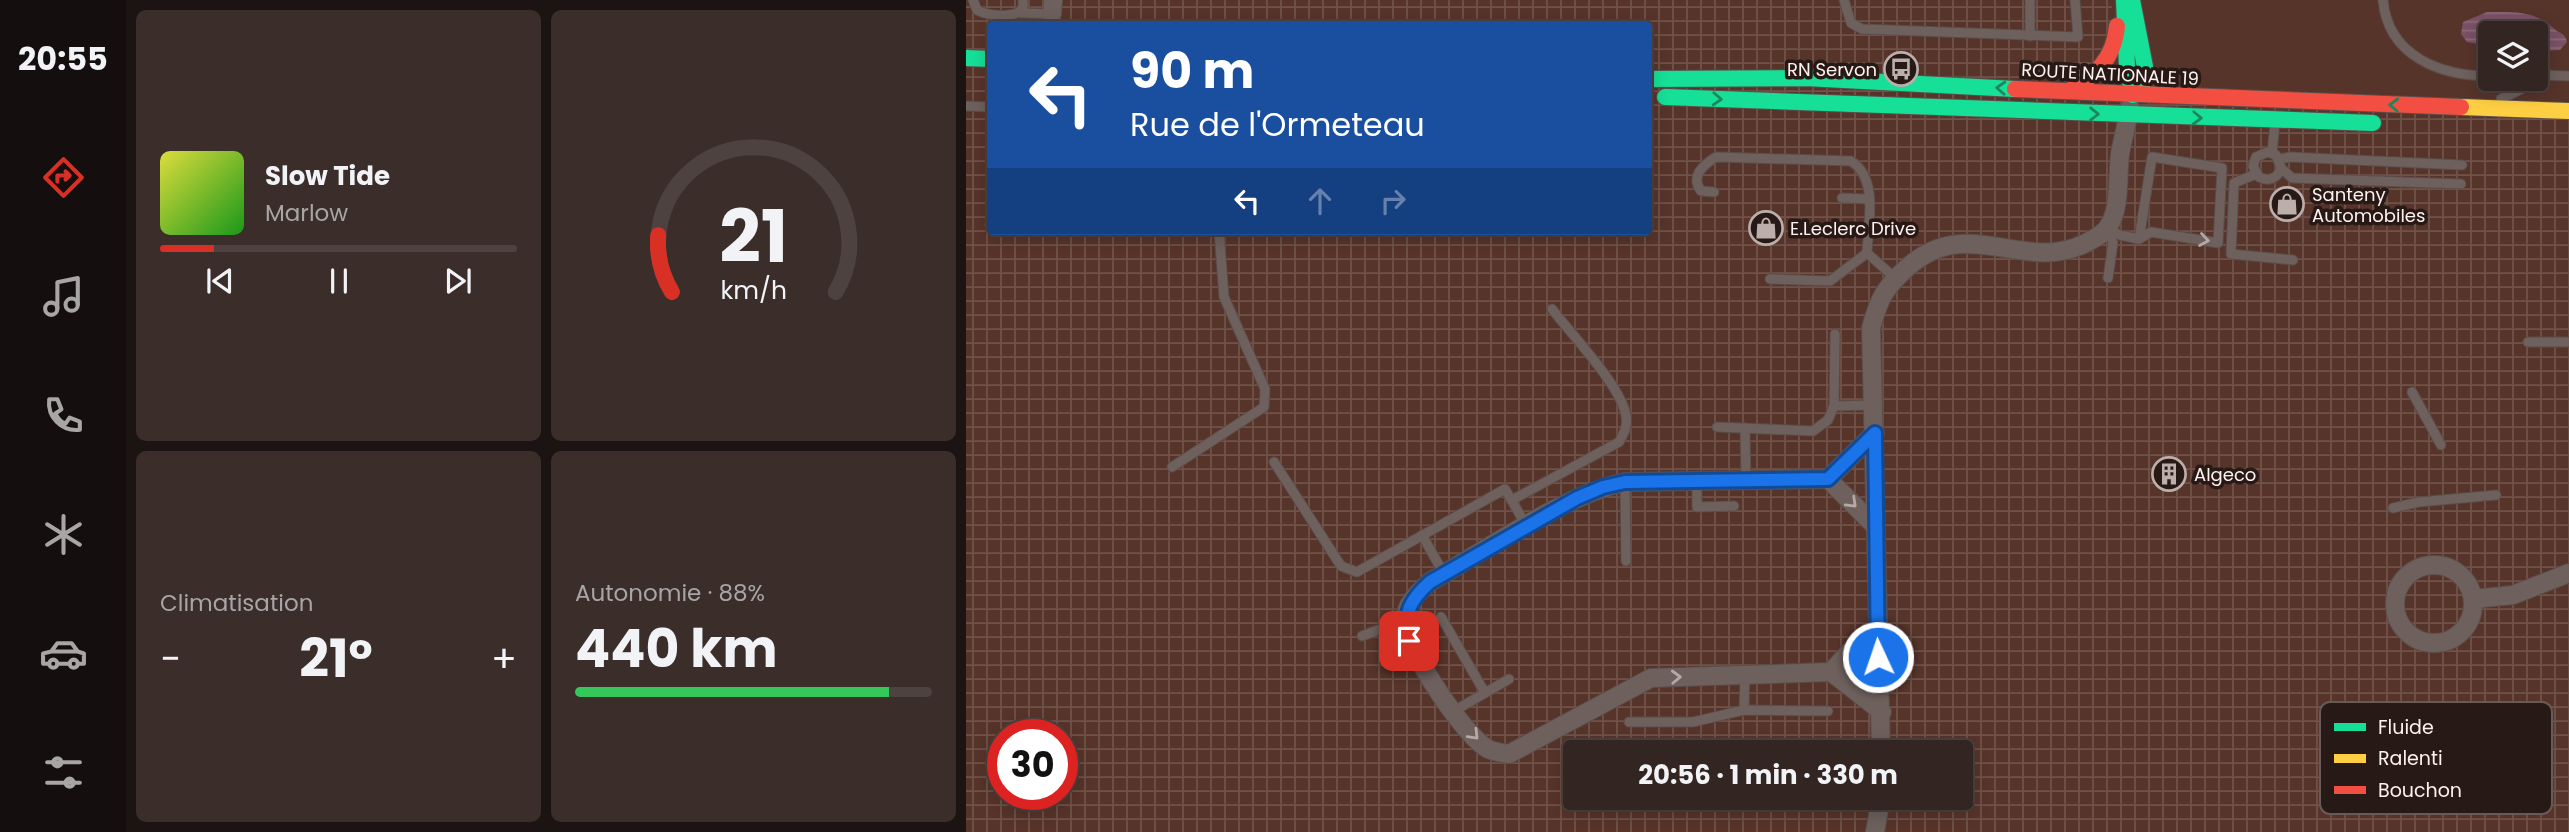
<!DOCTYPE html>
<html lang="fr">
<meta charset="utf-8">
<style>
:root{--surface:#322522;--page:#3a2d2a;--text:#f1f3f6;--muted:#a8a5a5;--line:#4d4240;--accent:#d93025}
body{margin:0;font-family:Poppins,sans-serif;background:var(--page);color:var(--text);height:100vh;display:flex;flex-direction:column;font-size:26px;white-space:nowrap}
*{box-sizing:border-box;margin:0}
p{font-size:23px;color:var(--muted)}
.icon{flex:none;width:38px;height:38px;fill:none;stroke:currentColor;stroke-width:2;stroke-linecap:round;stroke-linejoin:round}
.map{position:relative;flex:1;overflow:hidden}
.sheet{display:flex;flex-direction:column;gap:10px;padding:10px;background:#1c1413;width:840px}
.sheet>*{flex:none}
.banner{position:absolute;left:21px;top:21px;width:665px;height:214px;border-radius:7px;box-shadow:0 4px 18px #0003,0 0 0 2px var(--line);background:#1a4fa0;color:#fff;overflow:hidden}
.buttons{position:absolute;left:1512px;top:21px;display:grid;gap:14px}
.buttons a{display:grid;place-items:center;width:70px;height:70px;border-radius:7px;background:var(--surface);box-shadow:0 4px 18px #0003,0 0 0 2px var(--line);font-size:35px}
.speed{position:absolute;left:21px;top:719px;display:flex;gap:14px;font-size:35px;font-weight:700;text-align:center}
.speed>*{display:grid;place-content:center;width:91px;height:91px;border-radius:50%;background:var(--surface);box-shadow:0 4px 18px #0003,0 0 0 2px var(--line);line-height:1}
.speed .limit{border:10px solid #d22;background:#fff;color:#111}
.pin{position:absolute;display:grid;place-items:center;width:60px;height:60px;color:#fff;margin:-30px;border-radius:14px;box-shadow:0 4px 10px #0006}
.me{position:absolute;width:77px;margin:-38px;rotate:357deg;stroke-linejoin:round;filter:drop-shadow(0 0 5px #0008)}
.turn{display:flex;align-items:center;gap:24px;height:147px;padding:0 28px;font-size:32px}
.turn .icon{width:91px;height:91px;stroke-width:2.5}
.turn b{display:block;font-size:49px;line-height:60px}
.lanes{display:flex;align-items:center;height:66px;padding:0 28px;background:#0003;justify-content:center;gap:35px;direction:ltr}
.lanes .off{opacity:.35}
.big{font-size:52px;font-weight:700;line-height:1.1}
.sheet .widget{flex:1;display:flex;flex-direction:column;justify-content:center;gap:10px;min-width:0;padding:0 24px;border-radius:10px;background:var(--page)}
.sheet .dial{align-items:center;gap:0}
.dial svg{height:182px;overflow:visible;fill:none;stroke:var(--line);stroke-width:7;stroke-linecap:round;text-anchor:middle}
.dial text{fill:var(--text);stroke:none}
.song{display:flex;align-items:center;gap:21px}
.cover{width:84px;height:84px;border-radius:10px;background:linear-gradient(135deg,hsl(60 70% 55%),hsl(120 70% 35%))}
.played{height:7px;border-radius:4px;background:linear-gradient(90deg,var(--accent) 15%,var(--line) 15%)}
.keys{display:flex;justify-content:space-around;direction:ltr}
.heat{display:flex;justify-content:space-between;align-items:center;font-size:38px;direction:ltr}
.charge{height:10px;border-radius:5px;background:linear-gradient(90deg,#34c759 88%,var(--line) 0)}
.sheet .tiles{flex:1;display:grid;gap:10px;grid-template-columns:repeat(2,1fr)}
.trip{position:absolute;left:597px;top:740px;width:410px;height:70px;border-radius:7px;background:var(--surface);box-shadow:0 4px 18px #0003,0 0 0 2px var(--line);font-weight:700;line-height:70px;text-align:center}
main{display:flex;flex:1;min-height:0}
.dock{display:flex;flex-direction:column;width:126px;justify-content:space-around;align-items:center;background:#140f0e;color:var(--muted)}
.dock .icon{width:49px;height:49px}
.dock .current{color:var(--accent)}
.dock b{font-size:32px;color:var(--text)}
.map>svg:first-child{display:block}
.built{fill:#57342a;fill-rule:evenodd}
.industrial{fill:url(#industrial-grid);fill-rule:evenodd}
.water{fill:url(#water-rules)}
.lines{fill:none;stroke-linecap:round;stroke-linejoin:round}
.lane-casing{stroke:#5b4d4a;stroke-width:11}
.street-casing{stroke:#5b4d4a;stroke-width:20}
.fast-casing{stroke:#5b4d4a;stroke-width:18}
.slow-casing{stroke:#5b4d4a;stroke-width:18}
.jam-casing{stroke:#5b4d4a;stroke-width:18}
.lane{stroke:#6d605d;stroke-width:9}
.street{stroke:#6d605d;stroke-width:18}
.fast{stroke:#16e098;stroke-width:16}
.slow{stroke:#ffcf43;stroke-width:16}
.jam{stroke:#f24e42;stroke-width:16}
.oneway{stroke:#1e865d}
.oneway2{stroke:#b6a8a6}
.route-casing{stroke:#114b97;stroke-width:18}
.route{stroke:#1a73e8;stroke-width:12}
.labels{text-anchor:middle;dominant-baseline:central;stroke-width:7;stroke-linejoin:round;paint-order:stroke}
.poi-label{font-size:18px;fill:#fef1ee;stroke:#271915;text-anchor:start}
.street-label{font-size:18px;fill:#fef1ee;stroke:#271915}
.key{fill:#271915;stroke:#685a56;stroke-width:2}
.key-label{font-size:19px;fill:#fef1ee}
</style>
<main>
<nav class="dock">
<b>20:55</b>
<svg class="icon current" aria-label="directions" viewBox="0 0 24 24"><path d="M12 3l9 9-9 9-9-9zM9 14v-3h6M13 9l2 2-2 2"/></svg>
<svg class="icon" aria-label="music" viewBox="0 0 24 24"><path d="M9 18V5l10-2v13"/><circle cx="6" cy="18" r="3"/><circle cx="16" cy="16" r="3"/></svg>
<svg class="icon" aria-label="phone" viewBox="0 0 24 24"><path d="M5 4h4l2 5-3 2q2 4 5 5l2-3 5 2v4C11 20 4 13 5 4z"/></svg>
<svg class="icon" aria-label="climate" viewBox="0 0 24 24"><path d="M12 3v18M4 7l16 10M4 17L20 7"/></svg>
<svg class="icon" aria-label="car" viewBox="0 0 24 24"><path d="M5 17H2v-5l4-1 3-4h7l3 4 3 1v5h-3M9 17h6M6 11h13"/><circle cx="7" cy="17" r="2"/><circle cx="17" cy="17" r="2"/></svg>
<svg class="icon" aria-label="filters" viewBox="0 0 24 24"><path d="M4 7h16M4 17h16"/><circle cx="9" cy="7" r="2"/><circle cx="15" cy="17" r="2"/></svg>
</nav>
<section class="sheet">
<div class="tiles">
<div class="widget">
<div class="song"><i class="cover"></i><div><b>Slow Tide</b><p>Marlow</p></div></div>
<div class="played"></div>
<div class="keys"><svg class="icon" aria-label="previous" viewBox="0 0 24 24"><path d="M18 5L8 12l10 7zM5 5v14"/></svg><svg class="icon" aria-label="pause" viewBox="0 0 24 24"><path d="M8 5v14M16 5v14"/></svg><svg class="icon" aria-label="next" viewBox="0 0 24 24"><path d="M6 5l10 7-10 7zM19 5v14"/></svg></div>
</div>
<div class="widget dial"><svg viewBox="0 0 100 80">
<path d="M14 69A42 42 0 1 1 86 69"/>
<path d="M14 69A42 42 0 0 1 8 44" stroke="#d93025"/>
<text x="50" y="56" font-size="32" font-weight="700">21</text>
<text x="50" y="72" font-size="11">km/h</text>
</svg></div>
<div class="widget"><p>Climatisation</p>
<div class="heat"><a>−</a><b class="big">21°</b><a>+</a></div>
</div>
<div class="widget"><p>Autonomie · 88%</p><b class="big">440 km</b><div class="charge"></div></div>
</div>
</section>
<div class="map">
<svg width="1603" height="832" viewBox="0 0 1603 832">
<defs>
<pattern id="industrial-grid" width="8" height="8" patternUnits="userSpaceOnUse" patternTransform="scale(1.75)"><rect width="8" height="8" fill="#57342a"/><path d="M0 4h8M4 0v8" fill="none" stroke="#705249"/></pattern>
<pattern id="water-rules" width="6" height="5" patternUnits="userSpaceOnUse" patternTransform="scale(1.75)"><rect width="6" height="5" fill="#7a5165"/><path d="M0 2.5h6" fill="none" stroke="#8e6a7b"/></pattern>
</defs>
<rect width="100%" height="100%" fill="#42312d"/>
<path class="built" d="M1146 0H1603V112L1148 84ZM1524 33H1570V79H1524Z"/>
<path class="industrial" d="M0 0H1146L1148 83 1603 112V832H0ZM24 24H682V231H24ZM37 735H96V794H37ZM609 752H994V798H609Z"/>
<path class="water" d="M1521 12C1545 12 1568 10 1586 27 1593 34 1599 32 1601 42L1594 50 1570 51V33H1524V46L1501 42 1495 34 1497 22Z"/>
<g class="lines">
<g class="lane-casing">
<g id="lane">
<path d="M7 0 11 10C22 16 50 19 57 8V0"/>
<polyline points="878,0 885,23 896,29 1112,37 1109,0"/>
<polyline points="1064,0 1064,36"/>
<path d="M1417 0C1422 56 1474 76 1524 76"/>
<polyline points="54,13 86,14 80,24"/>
<polyline points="1570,75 1603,76"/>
<polyline points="1535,99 1584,75"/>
<polyline points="0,106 24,107"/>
<polyline points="1306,153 1309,123"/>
<polyline points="1313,159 1324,157 1496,165"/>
<path d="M1315 168C1312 178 1303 182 1293 177L1287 166 1290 157 1302 152 1310 155 1315 168 1326 178 1495 184"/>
<polyline points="1290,174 1268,183 1265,254 1327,260"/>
<path d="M748 192 735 191C724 176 737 165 750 157L885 161C913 179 902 223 901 253L929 278"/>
<polyline points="876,198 902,199"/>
<polyline points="24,225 24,224"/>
<polyline points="1142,229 1154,235 1173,239 1185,232 1252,243 1256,168 1186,157 1173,239"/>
<polyline points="1142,229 1147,243 1142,278"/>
<polyline points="804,279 864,281 901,253"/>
<polyline points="1562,342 1603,342"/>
<polyline points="1446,392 1475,445"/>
<polyline points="868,406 908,405"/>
<polyline points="751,427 847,431 862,420 868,406 869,334"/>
<polyline points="779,428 780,480"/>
<polyline points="308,462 375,566 391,572 539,489 561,527"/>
<polyline points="206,467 298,407 299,389 258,297 253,231"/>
<polyline points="731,481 731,507 768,506"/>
<polyline points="659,482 660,561"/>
<path d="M546 500 653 442C658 433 662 426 660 416 656 387 605 334 586 309"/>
<polyline points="1427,508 1453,502 1530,495"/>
<polyline points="456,535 478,574"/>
<polyline points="475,617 519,693"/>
<polyline points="396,636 439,620"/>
<polyline points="778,710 779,675"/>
<polyline points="488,711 543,679"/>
<polyline points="663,722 727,722 778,710 862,711"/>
</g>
</g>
<g class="street-casing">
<g id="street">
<polyline points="86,14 87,0"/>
<path d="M909 433 862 479 659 482C598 495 520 550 464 582 453 592 439 603 439 621 438 647 499 737 522 749 528 752 537 753 543 754L685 678 865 672 916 712"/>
<polyline points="862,479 910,527"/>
<circle cx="1468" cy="604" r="39"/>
<polyline points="1507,599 1547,595 1603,573"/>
<polyline points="865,672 898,636 911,630"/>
<path d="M915 752 905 328C913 298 919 287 943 266 1003 214 1058 274 1120 243 1127 239 1138 234 1142 227 1155 208 1151 177 1154 154 1157 138 1161 123 1164 107"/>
<polyline points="909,832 915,798"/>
</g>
</g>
<g class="fast-casing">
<g id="fast">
<polyline points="1158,0 1161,67 1167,95 1181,77 1166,0"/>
<polyline points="0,58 24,59"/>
<polyline points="682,79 840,78 1049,89"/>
<polyline points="699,97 1407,123"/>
</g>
</g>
<g class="slow-casing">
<polyline id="slow" points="1495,107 1603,111"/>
</g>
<g class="jam-casing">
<g id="jam">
<polyline points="1049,89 1495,107"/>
<path d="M1103 91C1130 75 1148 59 1151 26"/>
</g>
</g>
<use href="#lane" class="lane"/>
<use href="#street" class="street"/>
<use href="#fast" class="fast"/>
<use href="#slow" class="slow"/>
<use href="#jam" class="jam"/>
</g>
<defs><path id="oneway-chevron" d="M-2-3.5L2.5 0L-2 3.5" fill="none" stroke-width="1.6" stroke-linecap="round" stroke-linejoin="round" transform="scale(1.75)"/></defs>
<g class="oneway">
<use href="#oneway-chevron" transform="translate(1035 88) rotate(-177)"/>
<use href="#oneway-chevron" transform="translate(751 99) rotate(3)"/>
<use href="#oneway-chevron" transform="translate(1428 105) rotate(-178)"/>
<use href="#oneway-chevron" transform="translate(1128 114) rotate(1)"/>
<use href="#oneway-chevron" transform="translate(1231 118) rotate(2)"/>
</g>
<g class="oneway2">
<use href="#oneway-chevron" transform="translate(1238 240) rotate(9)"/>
<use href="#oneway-chevron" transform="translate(886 503) rotate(44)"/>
<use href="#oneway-chevron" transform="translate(710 677) rotate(-2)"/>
<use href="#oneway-chevron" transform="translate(508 735) rotate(46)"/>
</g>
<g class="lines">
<g class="route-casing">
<path id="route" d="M443 641C437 613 444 600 464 582L611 498 637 487 659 482 862 479 909 433 912 657"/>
</g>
<use href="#route" class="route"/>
</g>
<defs>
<g id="bus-ring" transform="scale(1.75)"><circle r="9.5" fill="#271915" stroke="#bcaeaa" stroke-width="1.5"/><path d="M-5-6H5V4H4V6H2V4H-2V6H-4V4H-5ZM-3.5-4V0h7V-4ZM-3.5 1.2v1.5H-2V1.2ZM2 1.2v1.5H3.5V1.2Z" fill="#bcaeaa"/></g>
<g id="shop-ring" transform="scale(1.75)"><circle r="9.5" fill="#271915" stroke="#bcaeaa" stroke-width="1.5"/><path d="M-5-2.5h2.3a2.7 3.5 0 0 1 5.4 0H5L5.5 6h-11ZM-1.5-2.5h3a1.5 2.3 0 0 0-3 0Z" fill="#bcaeaa"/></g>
<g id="building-ring" transform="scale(1.75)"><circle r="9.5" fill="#271915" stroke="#bcaeaa" stroke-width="1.5"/><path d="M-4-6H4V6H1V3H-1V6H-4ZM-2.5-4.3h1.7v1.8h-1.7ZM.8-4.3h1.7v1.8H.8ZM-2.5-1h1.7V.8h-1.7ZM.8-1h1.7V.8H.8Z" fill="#bcaeaa"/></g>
</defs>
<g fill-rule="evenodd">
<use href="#bus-ring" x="935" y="69"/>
<use href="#shop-ring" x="1321" y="204"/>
<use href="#shop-ring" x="800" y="228"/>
<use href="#building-ring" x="1203" y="474"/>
</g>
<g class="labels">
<g class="poi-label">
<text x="911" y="69" text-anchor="end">RN Servon</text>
<text x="1346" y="194">Santeny<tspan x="1346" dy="21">Automobiles</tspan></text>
<text x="824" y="228">E.Leclerc Drive</text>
<text x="1228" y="474">Algeco</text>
</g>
<g class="street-label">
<text transform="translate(1144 74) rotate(3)">ROUTE NATIONALE 19</text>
</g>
</g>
<rect x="1354" y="702" width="232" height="112" rx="10" class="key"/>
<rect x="1368" y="723" width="32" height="8" fill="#16e098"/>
<rect x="1368" y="754" width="32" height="9" fill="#ffcf43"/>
<rect x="1368" y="786" width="32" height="8" fill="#f24e42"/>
<g class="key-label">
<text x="1412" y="734">Fluide</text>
<text x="1412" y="765">Ralenti</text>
<text x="1412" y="797">Bouchon</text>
</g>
</svg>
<div class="buttons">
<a><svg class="icon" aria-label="layers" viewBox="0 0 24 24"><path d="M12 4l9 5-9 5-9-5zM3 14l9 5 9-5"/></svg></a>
</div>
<div class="speed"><div class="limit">30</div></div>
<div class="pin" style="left:443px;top:641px;background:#d93025"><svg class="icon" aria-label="arrive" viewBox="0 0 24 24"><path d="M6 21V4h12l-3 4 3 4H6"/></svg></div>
<svg class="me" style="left:912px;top:657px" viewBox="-20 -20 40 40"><circle r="17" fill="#1a73e8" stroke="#fff" stroke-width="3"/><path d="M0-11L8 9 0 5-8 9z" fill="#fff"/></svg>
<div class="trip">20:56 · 1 min · 330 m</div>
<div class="banner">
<div class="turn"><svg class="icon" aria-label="left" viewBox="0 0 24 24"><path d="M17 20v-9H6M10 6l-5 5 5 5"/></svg><div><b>90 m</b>Rue de l'Ormeteau</div></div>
<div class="lanes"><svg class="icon" aria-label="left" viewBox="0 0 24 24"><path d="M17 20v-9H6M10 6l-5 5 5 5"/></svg><svg class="icon off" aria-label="ahead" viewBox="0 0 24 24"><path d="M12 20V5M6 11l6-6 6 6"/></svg><svg class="icon off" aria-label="right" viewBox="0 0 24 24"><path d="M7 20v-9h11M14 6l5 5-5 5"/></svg></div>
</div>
</div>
</main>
